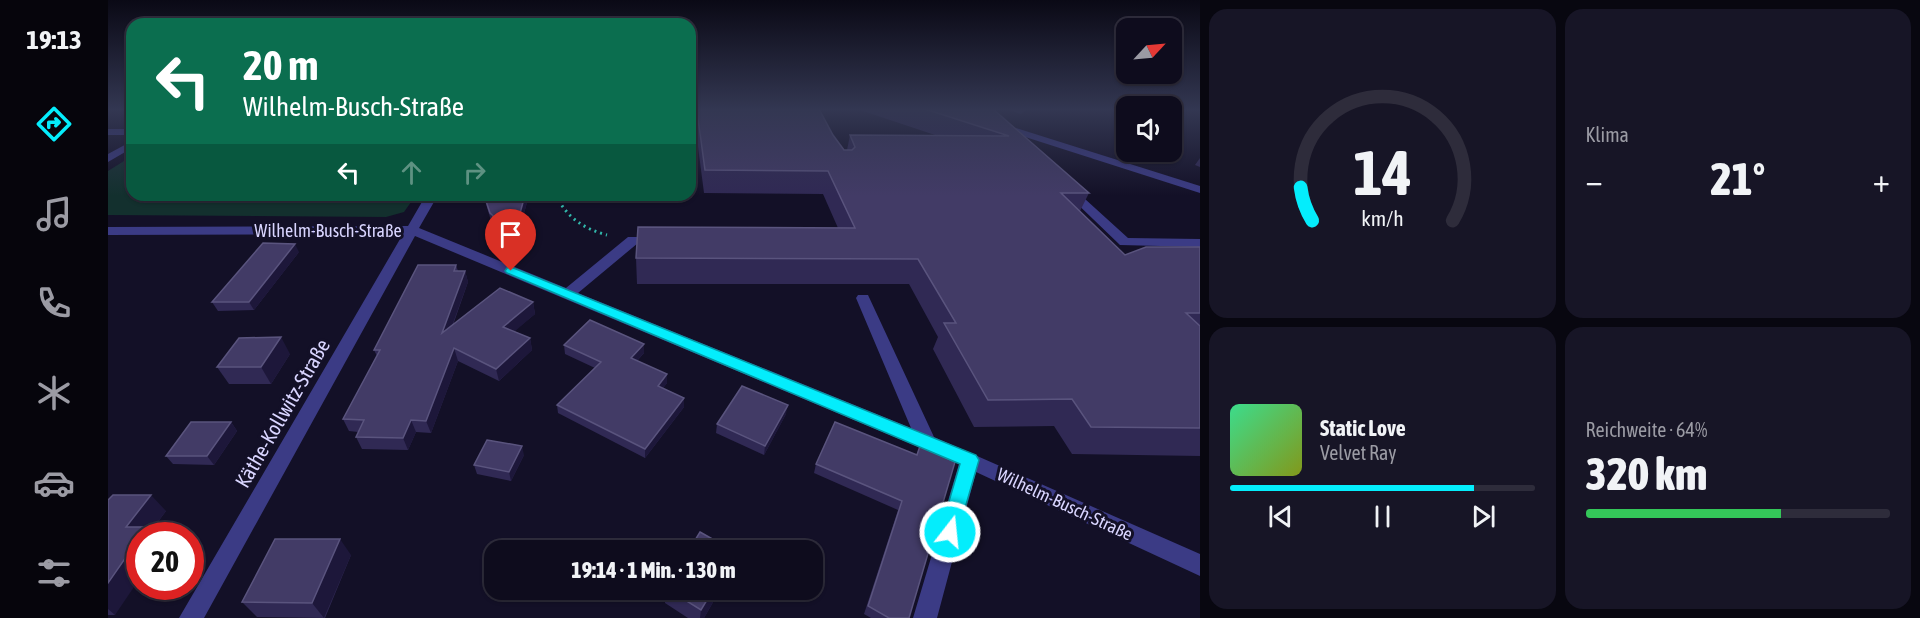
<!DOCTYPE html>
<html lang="de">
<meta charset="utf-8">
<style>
:root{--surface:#0e0c1d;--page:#171526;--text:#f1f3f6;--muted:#9b9ba4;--line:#2e2c3b;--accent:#04edfc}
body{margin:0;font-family:"Asap Condensed",sans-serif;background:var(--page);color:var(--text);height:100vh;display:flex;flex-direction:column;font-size:22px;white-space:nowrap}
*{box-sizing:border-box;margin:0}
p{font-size:20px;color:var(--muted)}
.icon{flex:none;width:33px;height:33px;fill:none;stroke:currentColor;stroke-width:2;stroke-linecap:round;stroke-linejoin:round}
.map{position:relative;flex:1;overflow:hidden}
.sheet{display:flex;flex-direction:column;gap:9px;padding:9px;background:#080710;width:720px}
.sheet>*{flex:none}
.guide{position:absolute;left:18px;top:18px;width:570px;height:183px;border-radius:18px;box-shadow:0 2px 4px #0004,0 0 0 2px var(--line);background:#0b6e4f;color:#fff;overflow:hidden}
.needle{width:39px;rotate:64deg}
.fabs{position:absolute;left:1008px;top:18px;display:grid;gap:12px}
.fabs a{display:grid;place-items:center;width:66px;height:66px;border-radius:12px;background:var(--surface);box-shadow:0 2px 4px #0004,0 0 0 2px var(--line);font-size:30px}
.speed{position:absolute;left:18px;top:522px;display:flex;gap:12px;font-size:30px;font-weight:700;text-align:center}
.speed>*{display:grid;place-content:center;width:78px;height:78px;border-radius:50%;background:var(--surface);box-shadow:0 2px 4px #0004,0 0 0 2px var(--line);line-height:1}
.speed .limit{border:9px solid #d22;background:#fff;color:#111}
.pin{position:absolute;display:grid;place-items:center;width:51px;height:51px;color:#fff;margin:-62px -26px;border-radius:50% 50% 50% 0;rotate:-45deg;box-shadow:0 0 6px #0007}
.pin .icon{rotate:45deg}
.me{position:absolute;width:66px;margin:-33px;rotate:16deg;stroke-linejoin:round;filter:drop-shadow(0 0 4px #0008)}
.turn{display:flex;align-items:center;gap:21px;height:126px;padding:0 18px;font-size:27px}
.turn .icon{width:78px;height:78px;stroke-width:2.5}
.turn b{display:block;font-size:42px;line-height:51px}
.lanes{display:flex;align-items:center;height:57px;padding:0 18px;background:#0003;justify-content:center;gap:30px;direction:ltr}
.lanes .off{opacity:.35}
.big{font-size:45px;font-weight:800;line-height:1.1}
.sheet .card{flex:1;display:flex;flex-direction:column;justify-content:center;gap:9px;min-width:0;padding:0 21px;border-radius:18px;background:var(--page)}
.sheet .dial{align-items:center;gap:0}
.dial svg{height:156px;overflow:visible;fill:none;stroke:var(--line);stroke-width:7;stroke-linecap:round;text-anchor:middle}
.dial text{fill:var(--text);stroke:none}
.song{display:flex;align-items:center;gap:18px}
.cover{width:72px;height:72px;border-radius:9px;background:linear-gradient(135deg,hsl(150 70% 55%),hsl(70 70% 35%))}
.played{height:6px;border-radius:3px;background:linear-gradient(90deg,var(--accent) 80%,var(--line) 80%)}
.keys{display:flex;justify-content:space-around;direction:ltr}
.heat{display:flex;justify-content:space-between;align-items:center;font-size:33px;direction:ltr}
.charge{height:9px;border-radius:4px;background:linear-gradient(90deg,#34c759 64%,var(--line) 0)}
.sheet .tiles{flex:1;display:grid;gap:9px;grid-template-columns:repeat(2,1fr)}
.trip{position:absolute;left:376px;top:540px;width:339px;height:60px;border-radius:18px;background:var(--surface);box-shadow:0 2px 4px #0004,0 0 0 2px var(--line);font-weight:800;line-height:60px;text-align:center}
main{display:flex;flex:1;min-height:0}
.dock{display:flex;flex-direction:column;width:108px;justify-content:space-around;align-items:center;background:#06050c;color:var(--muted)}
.dock .icon{width:42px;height:42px}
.dock .on{color:var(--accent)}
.dock b{font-size:27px;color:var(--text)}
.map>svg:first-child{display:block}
.green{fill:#13302e}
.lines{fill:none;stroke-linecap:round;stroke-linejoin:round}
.path{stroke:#31b7aa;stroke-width:3;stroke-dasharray:2 4;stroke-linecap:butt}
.minor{fill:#3b3b85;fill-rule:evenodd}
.wall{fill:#302954}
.shaded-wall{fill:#1d173a}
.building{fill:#423b66;stroke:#5a547e;stroke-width:1.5}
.route{fill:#04edfc;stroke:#039aa4;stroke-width:1.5}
.labels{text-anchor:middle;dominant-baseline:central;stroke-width:6;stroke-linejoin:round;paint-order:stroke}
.street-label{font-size:18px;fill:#d9d5ff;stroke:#131027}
.near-street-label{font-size:21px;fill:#d9d5ff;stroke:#131027}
</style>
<main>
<nav class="dock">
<b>19:13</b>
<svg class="icon on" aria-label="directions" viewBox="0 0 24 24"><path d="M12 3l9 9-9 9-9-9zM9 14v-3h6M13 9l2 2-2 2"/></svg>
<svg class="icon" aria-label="music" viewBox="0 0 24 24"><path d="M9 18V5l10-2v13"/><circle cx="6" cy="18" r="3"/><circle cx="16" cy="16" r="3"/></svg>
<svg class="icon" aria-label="phone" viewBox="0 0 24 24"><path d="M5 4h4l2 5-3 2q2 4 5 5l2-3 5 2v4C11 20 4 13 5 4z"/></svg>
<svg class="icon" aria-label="climate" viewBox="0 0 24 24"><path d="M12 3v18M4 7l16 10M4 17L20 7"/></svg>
<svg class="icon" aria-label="car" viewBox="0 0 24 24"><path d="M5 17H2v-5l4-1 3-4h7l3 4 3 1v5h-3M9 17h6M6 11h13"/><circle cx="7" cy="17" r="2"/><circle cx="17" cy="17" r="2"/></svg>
<svg class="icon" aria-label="filters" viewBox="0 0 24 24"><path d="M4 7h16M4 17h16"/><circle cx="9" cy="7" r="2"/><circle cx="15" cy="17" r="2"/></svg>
</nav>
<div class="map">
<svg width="1092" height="618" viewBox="0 0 1092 618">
<rect width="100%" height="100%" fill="#131027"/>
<polygon class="green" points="24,156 24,195 308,195 296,212 278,217 0,215 0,171"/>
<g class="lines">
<path class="path" d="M448 195C458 217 476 229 499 235"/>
<g class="minor">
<polygon points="889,124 895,124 1092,186 1092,193 889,128"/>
<rect x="0" y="129" width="24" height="6"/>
<polygon points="24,141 24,148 0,162 0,154"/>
<polygon points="962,188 966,189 1020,238 1092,239 1092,247 1012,245 958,193 958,189"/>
<polygon points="318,195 330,195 311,228 458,288 520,237 530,237 531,240 530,243 470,293 803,428 748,298 750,295 760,295 826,437 1092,554 1092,576 868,472 829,618 805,618 851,464 307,236 96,618 71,618 295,234 0,235 0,227 300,226"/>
</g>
</g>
<g class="wall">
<polygon points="582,109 725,135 736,150 739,150 742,135 827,135 749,109 885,109 981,193 972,211 1017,255 1092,247 1092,456 964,454 946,426 866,427 825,349 830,337 801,284 529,284 528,258 730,228 715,194 596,193 588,131 582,131"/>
<polygon points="898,109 919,109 913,114"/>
<polygon points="1092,158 1092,167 1087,165"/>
<polygon points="376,195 421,195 409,239 394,233 384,224 378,204"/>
<polygon points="191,252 146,310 110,311 104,302"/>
<polygon points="348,265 350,271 357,271 360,282 345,325 425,302 427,314 406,331 422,338 424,350 391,381 350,361 323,433 308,432 300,450 254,449 248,437 250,432 241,431 235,419 269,356 266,350"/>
<polygon points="536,344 536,353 529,361 559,383 555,388 576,398 576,407 537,458 450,413 449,405 487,368 457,354 456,345"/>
<polygon points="182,354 163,384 121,384 109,367"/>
<polygon points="678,414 656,455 608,433 609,424"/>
<polygon points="123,422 129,431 106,465 65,464 58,456"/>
<polygon points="812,446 801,618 763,618 756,614 790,510 706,473 708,464 808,455"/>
<polygon points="416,455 403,481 369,474 366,465"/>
<polygon points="0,500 58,511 43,531 48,536 32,536 7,615 0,615"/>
<polygon points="243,555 217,618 149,617 134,602"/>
<polygon points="557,590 612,590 596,618 580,618 557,603"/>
</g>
<g class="shaded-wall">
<polygon points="417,195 421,195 409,239 408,228"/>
<polygon points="187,244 191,252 146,310 141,302"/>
<polygon points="357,271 360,282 337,345 334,333"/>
<polygon points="425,302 427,314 398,339 395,327"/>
<polygon points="173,337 182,354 163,384 153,367"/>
<polygon points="422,338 424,350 391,381 388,369"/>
<polygon points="536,344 536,353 523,367 523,358"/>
<polygon points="346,348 350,361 323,433 318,421"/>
<polygon points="559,374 559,383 550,395 550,386"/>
<polygon points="576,398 576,407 537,458 537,449"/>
<polygon points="680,405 678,414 656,455 657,446"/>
<polygon points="303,420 308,432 300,450 295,438"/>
<polygon points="123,422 129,431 106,465 99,456"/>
<polygon points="414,446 416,455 403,481 401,472"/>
<polygon points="43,495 58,511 43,531 48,536 32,536 32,578 7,615 0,609 0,583 18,527"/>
<polygon points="232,539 243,555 216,618 204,603"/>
<polygon points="605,590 612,590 596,618 592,618 593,610"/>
</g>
<g class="building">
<polygon points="582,109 711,109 725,135 736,150 744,150 747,147 742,135 901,136 817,109 885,109 981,193 953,193 1017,255 1038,247 1092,247 1092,313 1078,313 1092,326 1092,428 983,427 964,399 880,400 836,323 848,323 810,259 528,258 530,227 747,228 720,171 597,170 589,111 582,111"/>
<polygon points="376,195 417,195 408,228 392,222 382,213"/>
<polygon points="155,243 187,244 141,302 104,302"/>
<polygon points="310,265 348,265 346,271 357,271 334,333 392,288 425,302 395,327 422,338 388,369 346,348 318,421 303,420 295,438 248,437 256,420 235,419 272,350 266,350"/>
<polygon points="482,320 536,344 523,358 559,374 550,386 576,398 537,449 449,405 493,362 456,345"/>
<polygon points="173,337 153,367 109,367 131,338"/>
<polygon points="634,386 680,405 657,446 609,424"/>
<polygon points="83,422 123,422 99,456 58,456"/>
<polygon points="727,422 809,455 812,446 847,462 801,618 781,618 760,606 794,501 708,464"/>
<polygon points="379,440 414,446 401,472 366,465"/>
<polygon points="5,495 43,495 18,527 39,527 33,536 32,536 32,537 0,583 0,500"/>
<polygon points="592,532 624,550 581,550"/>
<polygon points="167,539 232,539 204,603 134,602"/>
<polygon points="561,590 605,590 593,610"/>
</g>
<linearGradient id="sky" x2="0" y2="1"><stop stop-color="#0a0915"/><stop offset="0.56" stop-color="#333752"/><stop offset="1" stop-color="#333752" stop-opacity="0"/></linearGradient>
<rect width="1092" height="196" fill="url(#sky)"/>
<polygon class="route" points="403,267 868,455 871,460 848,539 842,541 835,539 832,532 852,464 399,273 397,271 399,268"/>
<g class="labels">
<g class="street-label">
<text x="220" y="230">Wilhelm-Busch-Straße</text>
<text transform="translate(957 504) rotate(25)">Wilhelm-Busch-Straße</text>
</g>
<g class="near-street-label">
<text transform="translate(174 413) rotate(-60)">Käthe-Kollwitz-Straße</text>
</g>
</g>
</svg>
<div class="fabs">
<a><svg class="needle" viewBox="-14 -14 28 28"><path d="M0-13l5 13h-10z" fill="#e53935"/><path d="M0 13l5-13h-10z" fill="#9b9ba4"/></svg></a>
<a><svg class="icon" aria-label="sound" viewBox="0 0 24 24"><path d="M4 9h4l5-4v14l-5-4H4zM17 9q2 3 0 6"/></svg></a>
</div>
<div class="speed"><div class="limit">20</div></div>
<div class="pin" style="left:403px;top:271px;background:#d93025"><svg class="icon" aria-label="arrive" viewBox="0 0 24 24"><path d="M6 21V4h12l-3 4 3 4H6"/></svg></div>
<svg class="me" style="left:842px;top:532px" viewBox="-20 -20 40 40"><circle r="17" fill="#04edfc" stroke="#fff" stroke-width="3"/><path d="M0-11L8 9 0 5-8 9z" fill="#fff"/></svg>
<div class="trip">19:14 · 1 Min. · 130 m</div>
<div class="guide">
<div class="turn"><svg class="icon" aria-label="left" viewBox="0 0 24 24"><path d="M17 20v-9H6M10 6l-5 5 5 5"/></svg><div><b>20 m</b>Wilhelm-Busch-Straße</div></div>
<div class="lanes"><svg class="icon" aria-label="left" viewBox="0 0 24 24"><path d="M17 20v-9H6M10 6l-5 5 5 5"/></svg><svg class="icon off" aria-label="ahead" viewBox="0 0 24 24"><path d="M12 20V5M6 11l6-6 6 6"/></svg><svg class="icon off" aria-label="right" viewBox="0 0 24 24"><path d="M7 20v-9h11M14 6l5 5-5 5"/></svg></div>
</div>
</div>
<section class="sheet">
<div class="tiles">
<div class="card dial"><svg viewBox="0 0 100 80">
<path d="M14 69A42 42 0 1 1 86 69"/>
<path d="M14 69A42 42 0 0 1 8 52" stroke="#04edfc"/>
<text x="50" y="56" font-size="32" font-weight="700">14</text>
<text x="50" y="72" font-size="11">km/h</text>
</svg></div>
<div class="card"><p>Klima</p>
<div class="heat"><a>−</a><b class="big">21°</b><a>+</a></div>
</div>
<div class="card">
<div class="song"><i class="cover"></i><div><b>Static Love</b><p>Velvet Ray</p></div></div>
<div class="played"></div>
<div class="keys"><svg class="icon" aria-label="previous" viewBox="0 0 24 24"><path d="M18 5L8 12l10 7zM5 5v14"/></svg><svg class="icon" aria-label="pause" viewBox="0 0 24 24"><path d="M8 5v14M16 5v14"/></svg><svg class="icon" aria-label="next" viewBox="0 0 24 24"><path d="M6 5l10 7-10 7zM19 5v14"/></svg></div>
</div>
<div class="card"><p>Reichweite · 64%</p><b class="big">320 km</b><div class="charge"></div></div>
</div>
</section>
</main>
